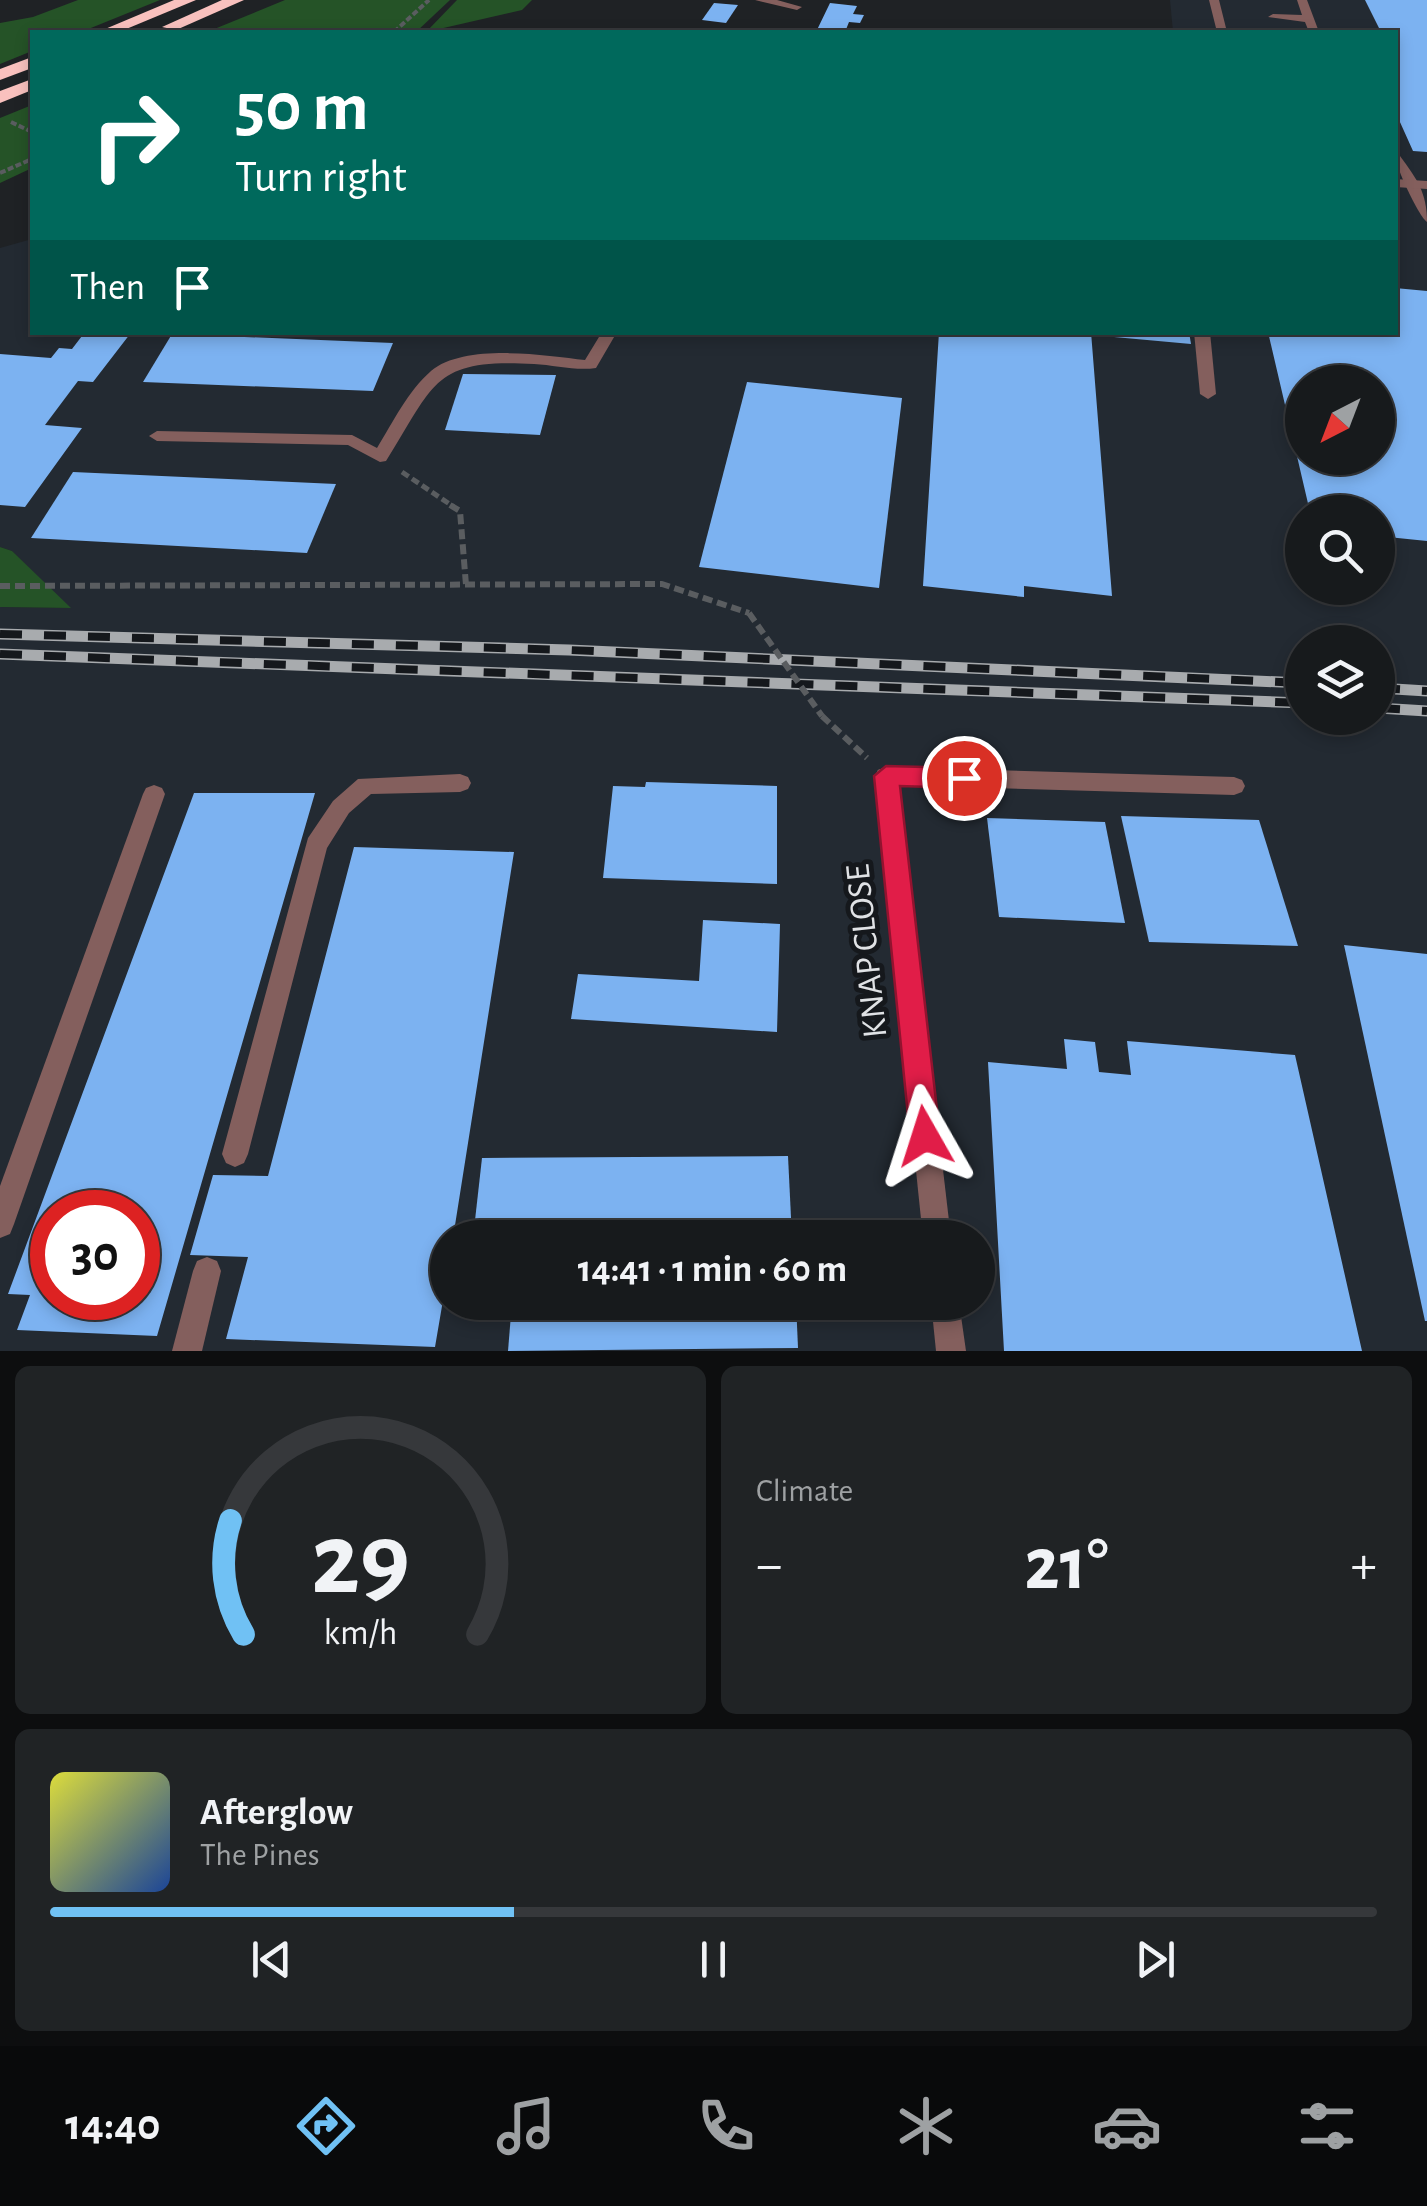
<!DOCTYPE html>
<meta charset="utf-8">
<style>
:root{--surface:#171a1c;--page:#202325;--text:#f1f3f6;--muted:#9ea1a3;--line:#36383b;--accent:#70c1f4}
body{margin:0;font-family:"Alegreya Sans",sans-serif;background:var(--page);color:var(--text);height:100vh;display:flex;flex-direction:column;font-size:38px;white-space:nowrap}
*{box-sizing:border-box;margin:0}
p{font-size:32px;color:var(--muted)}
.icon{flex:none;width:55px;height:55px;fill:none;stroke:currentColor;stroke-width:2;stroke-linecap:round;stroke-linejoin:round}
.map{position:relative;height:1351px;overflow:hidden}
.details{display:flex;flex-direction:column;gap:15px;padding:15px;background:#0d0e0f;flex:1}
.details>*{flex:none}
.guide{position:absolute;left:30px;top:30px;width:1368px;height:305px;border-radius:0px;box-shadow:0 5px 15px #0003,0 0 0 2px var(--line);background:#00695c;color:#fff;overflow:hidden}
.needle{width:65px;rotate:222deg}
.tools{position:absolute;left:1285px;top:365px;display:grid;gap:20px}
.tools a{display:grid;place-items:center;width:110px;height:110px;border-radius:50%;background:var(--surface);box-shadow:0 5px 15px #0003,0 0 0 2px var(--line);font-size:50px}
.speed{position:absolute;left:30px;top:1190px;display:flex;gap:20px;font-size:50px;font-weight:700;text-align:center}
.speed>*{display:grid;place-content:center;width:130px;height:130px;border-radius:50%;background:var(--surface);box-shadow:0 5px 15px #0003,0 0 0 2px var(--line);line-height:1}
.speed .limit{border:15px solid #d22;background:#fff;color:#111}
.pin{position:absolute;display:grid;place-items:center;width:85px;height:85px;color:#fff;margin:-42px;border:5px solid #fff;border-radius:50%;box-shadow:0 2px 10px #0007}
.me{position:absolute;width:110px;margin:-55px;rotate:354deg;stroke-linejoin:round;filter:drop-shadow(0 0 8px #0008)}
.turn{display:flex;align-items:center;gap:35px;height:210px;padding:0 40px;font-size:45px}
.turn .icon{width:130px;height:130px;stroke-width:2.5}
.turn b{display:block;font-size:70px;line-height:85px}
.then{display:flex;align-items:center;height:95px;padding:0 40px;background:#0003;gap:20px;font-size:38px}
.big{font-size:75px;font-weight:700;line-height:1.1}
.details .card{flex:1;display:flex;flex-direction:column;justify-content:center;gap:15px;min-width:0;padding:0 35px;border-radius:15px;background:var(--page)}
.details .dial{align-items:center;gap:0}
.dial svg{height:260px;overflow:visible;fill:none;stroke:var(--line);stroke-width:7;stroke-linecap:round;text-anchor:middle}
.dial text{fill:var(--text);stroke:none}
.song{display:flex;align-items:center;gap:30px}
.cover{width:120px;height:120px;border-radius:15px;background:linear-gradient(135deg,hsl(60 70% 55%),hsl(220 70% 35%))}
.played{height:10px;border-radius:5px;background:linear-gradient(90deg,var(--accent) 35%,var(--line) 35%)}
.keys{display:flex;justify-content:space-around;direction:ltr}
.heat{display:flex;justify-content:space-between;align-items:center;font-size:55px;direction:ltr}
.details .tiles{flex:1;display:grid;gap:15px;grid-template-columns:1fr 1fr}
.card:last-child{grid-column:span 2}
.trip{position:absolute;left:430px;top:1220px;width:565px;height:100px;border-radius:50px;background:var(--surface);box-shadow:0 5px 15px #0003,0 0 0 2px var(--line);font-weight:700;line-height:100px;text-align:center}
.dock{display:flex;height:160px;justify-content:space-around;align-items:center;background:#090a0b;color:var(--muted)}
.dock .icon{width:70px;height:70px}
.dock .active{color:var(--accent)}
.dock b{font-size:45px;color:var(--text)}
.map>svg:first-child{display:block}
.built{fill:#232a32;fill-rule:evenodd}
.green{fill:#255327}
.building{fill:#7cb2f1;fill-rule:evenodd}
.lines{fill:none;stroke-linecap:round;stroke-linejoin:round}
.path-far2{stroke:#5a5d60;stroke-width:4;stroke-dasharray:6 2.5;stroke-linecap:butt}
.path-far1{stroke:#5a5d60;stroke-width:5;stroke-dasharray:8 4;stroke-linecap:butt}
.path{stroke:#5a5d60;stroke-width:6;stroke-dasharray:10 5;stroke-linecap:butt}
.service{fill:#845f5d;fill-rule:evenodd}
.minor{fill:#845f5d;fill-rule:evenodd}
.motorway{fill:#f9c1be;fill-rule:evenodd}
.rail-casing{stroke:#a8abae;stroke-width:11}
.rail{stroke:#15181c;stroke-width:8;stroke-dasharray:22;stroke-linecap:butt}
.path-bridge{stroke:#5a5d60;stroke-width:6;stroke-dasharray:10 5;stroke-linecap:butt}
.route{fill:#e11d48;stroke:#92132f;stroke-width:2.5}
.labels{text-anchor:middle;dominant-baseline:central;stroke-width:10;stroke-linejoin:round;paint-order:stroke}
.near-street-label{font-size:35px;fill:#e0e2e5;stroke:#15181c}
</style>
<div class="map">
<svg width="1427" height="1351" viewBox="0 0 1427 1351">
<rect width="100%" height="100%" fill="#1f2225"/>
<path class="built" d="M1170 0H1427V1351H0V607L69 608 12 551 0 547V248L32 239V332H1395V32H1173ZM1302 382H1378V458H1302ZM1302 512H1378V588H1302ZM1302 642H1378V718H1302ZM52 1212H138V1298H52ZM448 1238H978V1302H448Z"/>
<g class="green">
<polygon points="78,0 160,0 81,32 32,32 32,51 0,64 0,23 33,17"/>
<polygon points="285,0 450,0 416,32 207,32"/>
<polygon points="457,0 532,0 522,10 426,32"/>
<polygon points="32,105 32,168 0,183 0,118"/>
<polygon points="0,547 12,551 71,608 0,607"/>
</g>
<g class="building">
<polygon points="1365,0 1427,0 1427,152 1413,151 1395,111 1395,32 1381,32"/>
<polygon points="714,3 738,5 726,23 702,20"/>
<polygon points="830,3 857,6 853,14 864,15 860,23 849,22 845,32 816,32"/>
<path d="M1395 288 1427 291V541L1378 536V512H1310L1268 332H1395ZM1302 382H1378V458H1302Z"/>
<polygon points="85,332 130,334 93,382 78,381 45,425 82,428 25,507 0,505 0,354 51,358 59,348 72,349"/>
<polygon points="939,332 1091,332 1112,596 1024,586 1024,597 923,586"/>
<polygon points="1092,332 1189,332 1191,344 1092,335"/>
<polygon points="172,334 393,343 373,391 143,382"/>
<polygon points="463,374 556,375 540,435 445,430"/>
<polygon points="747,382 902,398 879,588 699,567"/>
<polygon points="73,472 336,484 307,553 31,538"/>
<polygon points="646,782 777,786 777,884 603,878 613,786 645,787"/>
<path d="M194 793H315L157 1336 17 1330 30 1295 8 1294ZM52 1212H138V1298H52Z"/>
<polygon points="1121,816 1259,820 1298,946 1149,942"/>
<polygon points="987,818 1105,822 1125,923 999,917"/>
<polygon points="354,847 514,852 453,1238 448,1238 448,1271 435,1347 226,1339 248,1257 190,1255 213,1175 268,1176"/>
<polygon points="703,920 780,924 777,1032 571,1019 578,974 699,981"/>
<polygon points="1344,945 1427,954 1427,1321 1425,1321"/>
<polygon points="1064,1039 1095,1042 1099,1072 1131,1075 1127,1041 1295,1055 1362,1351 1004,1351 988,1062 1067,1069"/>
<polygon points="788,1156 792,1238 473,1238 482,1158"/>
<polygon points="512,1302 796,1302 798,1348 508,1351"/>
</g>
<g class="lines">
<g class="path-far2">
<polyline points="394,32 429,0"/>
<polyline points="11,122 32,132"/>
<polyline points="0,173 32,159"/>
</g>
<polyline class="path-far1" points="402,472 454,507"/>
<g class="path">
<polyline points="450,505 460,511 466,585"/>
<polyline points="0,586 662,584 749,613"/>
<polyline points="822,716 867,758"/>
</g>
<g class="service">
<polygon points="755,0 777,0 802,7 797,10"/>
<polygon points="1209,0 1219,0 1227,32 1217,32"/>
<polygon points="1297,0 1307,0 1319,32 1309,32 1305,22 1268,17 1273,14 1302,15"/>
<path d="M1395 155 1400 156C1417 179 1427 193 1427 222 1419 217 1395 166 1395 155Z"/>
<polygon points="1194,332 1210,332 1216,394 1208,399 1200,394"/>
<polygon points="886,767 1234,777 1242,780 1245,786 1242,792 1234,795 886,785 878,782 875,776 878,770"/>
<polygon points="460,774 468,777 471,783 468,789 460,792 371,794 349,813 327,848 248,1154 244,1163 235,1167 226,1163 222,1154 308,838 333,801 358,779"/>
<polygon points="154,785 162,788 165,794 14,1224 10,1234 0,1238 0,1186 143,794 146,788"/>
<polygon points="207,1257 217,1261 221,1271 202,1351 172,1351 193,1271 197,1261"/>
</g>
<g class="minor">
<polygon points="1395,179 1427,181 1427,189 1395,187"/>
<path d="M602 332H617L596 368C576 371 554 365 534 364 432 358 435 384 386 461L380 462 348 445 157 441 149 436 157 431 352 435 377 448C393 422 408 391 431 371 465 343 545 355 585 360Z"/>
<polygon points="886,767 894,770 897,776 951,1238 923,1238 875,776 878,770"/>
<polygon points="931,1302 959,1302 966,1351 936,1351"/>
</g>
<g class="motorway">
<polygon points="174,0 196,0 119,32 98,32"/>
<polygon points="222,0 244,0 176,30 162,27"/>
<polygon points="32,57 32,68 0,80 0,69"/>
<polygon points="32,79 32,90 0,103 0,91"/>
</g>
<g class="rail-casing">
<g id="rail">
<polyline points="0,634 569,650 1302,683"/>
<polyline points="0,654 1302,703"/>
<polyline points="1378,688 1427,691"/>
<polyline points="1378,708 1427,711"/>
</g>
</g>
<use href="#rail" class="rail"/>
<polyline class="path-bridge" points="749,613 822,716"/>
</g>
<polygon class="route" points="886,766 964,768 976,778 964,788 900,786 940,1136 935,1147 925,1151 914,1147 910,1136 874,776"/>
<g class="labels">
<g class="near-street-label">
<text transform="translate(867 951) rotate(-96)">KNAP CLOSE</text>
</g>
</g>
</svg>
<div class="tools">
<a><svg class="needle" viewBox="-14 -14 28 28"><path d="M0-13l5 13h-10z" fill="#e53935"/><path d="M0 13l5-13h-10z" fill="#9ea1a3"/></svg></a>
<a><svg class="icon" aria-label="search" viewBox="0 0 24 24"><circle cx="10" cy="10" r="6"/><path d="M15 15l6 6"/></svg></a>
<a><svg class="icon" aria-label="layers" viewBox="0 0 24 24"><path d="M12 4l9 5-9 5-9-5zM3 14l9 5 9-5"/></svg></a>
</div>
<div class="speed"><div class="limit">30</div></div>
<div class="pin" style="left:964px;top:778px;background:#d93025"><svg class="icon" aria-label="arrive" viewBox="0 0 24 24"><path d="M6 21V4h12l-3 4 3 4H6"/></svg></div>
<svg class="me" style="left:925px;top:1136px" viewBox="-20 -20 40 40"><path d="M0-17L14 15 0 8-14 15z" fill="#e11d48" stroke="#fff" stroke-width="4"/></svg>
<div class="trip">14:41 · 1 min · 60 m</div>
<div class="guide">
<div class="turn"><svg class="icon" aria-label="right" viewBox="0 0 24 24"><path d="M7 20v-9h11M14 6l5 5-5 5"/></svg><div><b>50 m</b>Turn right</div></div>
<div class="then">Then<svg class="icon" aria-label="arrive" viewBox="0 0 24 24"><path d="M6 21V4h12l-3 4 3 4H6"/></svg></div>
</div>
</div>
<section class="details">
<div class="tiles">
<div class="card dial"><svg viewBox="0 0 100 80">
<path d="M14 69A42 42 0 1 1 86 69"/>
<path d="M14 69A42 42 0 0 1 10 34" stroke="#70c1f4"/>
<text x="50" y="56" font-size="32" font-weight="700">29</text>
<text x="50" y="72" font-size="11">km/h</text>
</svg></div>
<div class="card"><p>Climate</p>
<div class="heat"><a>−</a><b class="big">21°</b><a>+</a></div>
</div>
<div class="card">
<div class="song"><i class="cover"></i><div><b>Afterglow</b><p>The Pines</p></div></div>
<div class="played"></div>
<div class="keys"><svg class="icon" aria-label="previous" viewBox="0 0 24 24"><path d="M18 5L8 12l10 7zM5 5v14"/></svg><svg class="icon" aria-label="pause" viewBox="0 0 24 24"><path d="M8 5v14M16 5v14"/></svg><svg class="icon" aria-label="next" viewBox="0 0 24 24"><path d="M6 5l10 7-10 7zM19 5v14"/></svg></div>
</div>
</div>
</section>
<nav class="dock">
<b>14:40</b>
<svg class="icon active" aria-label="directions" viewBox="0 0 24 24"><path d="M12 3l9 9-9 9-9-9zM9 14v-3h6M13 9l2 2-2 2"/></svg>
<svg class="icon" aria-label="music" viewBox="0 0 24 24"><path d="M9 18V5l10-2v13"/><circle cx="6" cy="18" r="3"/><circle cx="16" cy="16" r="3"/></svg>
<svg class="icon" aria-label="phone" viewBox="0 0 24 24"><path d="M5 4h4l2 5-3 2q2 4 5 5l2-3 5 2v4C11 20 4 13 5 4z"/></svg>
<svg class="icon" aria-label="climate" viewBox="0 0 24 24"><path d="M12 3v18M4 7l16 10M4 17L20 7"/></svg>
<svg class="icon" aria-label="car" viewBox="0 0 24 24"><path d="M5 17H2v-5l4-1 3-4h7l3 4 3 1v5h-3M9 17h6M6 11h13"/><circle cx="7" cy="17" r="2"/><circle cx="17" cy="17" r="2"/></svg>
<svg class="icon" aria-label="filters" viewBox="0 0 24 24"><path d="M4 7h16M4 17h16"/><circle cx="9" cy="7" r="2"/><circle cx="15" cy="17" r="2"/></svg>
</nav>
